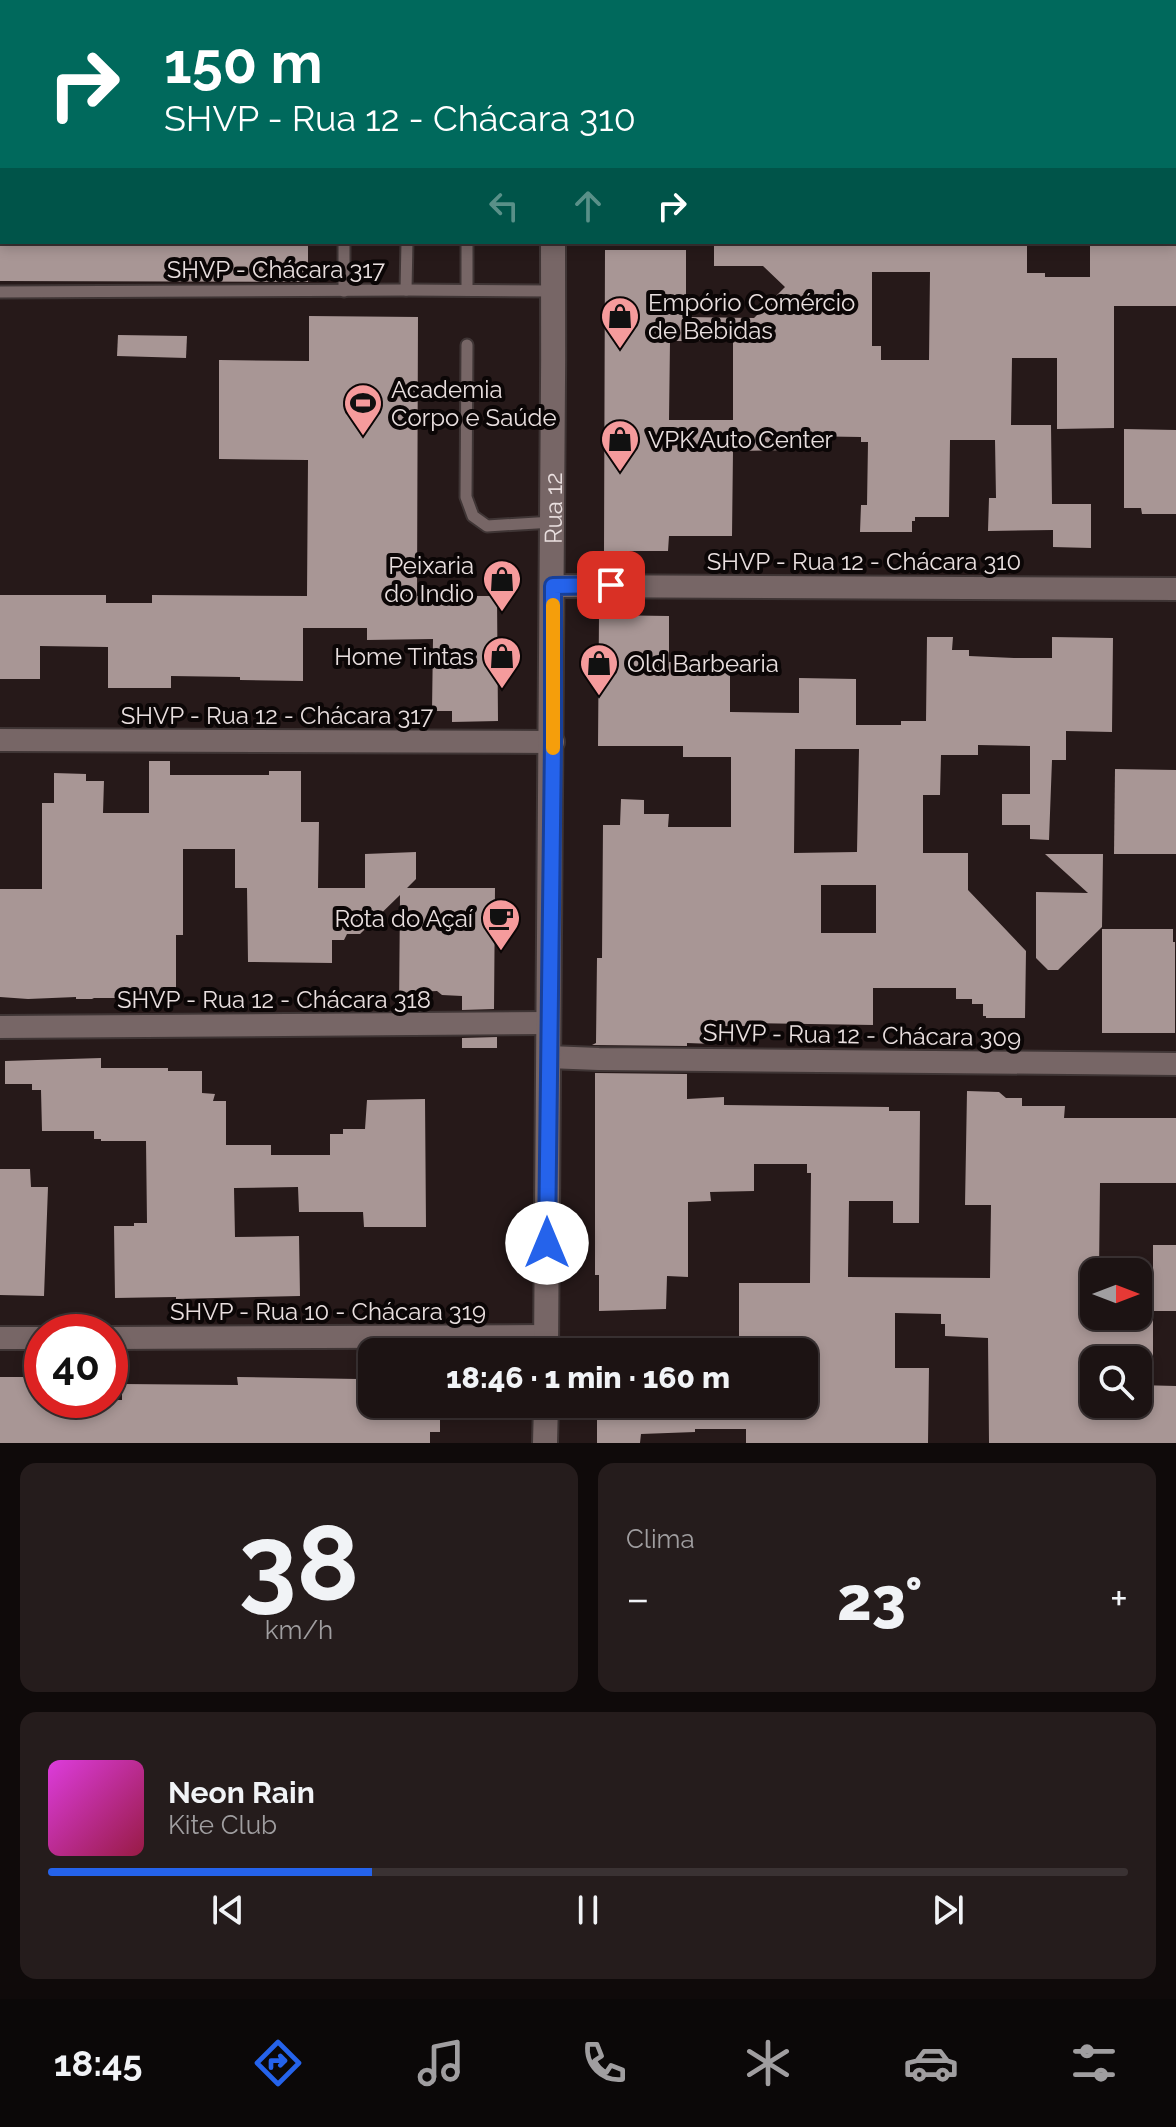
<!DOCTYPE html>
<html lang="pt">
<meta charset="utf-8">
<style>
:root{--surface:#1c1313;--page:#251c1c;--text:#f1f3f6;--muted:#a09ea0;--line:#3a3233;--accent:#2563eb}
body{margin:0;font-family:Raleway,sans-serif;background:var(--page);color:var(--text);height:100vh;display:flex;flex-direction:column;font-size:30px;white-space:nowrap}
*{box-sizing:border-box;margin:0}
p{font-size:26px;color:var(--muted)}
.icon{flex:none;width:44px;height:44px;fill:none;stroke:currentColor;stroke-width:2;stroke-linecap:round;stroke-linejoin:round}
.map{position:relative;height:1443px;overflow:hidden}
.details{display:flex;flex-direction:column;gap:20px;padding:20px;background:#0f0a0a;flex:1}
.details>*{flex:none}
.guide{position:absolute;left:0px;top:0px;width:1176px;height:244px;box-shadow:0 4px 12px #0003,0 0 0 2px var(--line);background:#00695c;color:#fff;overflow:hidden}
.needle{width:52px;rotate:90deg}
.buttons{position:absolute;left:1080px;top:1258px;display:grid;gap:16px}
.buttons a{display:grid;place-items:center;width:72px;height:72px;border-radius:16px;background:var(--surface);box-shadow:0 4px 12px #0003,0 0 0 2px var(--line);font-size:40px}
.speed{position:absolute;left:24px;top:1314px;display:flex;gap:16px;font-size:40px;font-weight:700;text-align:center}
.speed>*{display:grid;place-content:center;width:104px;height:104px;border-radius:50%;background:var(--surface);box-shadow:0 4px 12px #0003,0 0 0 2px var(--line);line-height:1}
.speed .limit{border:12px solid #d22;background:#fff;color:#111}
.pin{position:absolute;display:grid;place-items:center;width:68px;height:68px;color:#fff;margin:-34px;border-radius:16px;box-shadow:0 4px 12px #0006}
.me{position:absolute;width:88px;margin:-44px;rotate:0deg;stroke-linejoin:round;filter:drop-shadow(0 0 6px #0008)}
.turn{display:flex;align-items:center;gap:28px;height:168px;padding:0 32px;font-size:36px}
.turn .icon{width:104px;height:104px;stroke-width:2.5}
.turn b{display:block;font-size:56px;line-height:68px}
.lanes{display:flex;align-items:center;height:76px;padding:0 32px;background:#0003;justify-content:center;gap:40px;direction:ltr}
.lanes .off{opacity:.35}
.big{font-size:60px;font-weight:800;line-height:1.1}
.details .card{flex:1;display:flex;flex-direction:column;justify-content:center;gap:12px;min-width:0;padding:0 28px;border-radius:16px;background:var(--page)}
.details .dial{align-items:center;gap:0}
.dial b{font-size:104px;line-height:1}
.song{display:flex;align-items:center;gap:24px}
.cover{width:96px;height:96px;border-radius:12px;background:linear-gradient(135deg,hsl(300 70% 55%),hsl(340 70% 35%))}
.played{height:8px;border-radius:4px;background:linear-gradient(90deg,var(--accent) 30%,var(--line) 30%)}
.keys{display:flex;justify-content:space-around;direction:ltr}
.heat{display:flex;justify-content:space-between;align-items:center;font-size:44px;direction:ltr}
.details .tiles{flex:1;display:grid;gap:20px;grid-template-columns:1fr 1fr}
.card:last-child{grid-column:span 2}
.trip{position:absolute;left:358px;top:1338px;width:460px;height:80px;border-radius:16px;background:var(--surface);box-shadow:0 4px 12px #0003,0 0 0 2px var(--line);font-weight:800;line-height:80px;text-align:center}
.tabs{display:flex;height:128px;justify-content:space-around;align-items:center;background:#0b0808;color:var(--muted)}
.tabs .icon{width:56px;height:56px}
.tabs .selected{color:var(--accent)}
.tabs b{font-size:36px;color:var(--text)}
.map>svg:first-child{display:block}
.building{fill:#a89695;fill-rule:evenodd}
.lines{fill:none;stroke-linecap:round;stroke-linejoin:round}
.lane-casing{stroke:#3f3535;stroke-width:15}
.street-casing{stroke:#3f3535;stroke-width:26}
.secondary-casing{stroke:#3f3535;stroke-width:28}
.lane{stroke:#766;stroke-width:11}
.street{stroke:#766;stroke-width:22}
.secondary{stroke:#766;stroke-width:24}
.route-casing{stroke:#184099;stroke-width:20}
.route{stroke:#2563eb;stroke-width:14}
.slow{stroke:#f59e0b;stroke-width:14}
.labels{text-anchor:middle;dominant-baseline:central;stroke-width:8;stroke-linejoin:round;paint-order:stroke}
.street-label{font-size:24px;fill:#e9dfdf;stroke:#0b0606}
.poi-label{font-size:24px;fill:#e9dfdf;stroke:#0b0606;text-anchor:start}
</style>
<div class="map">
<svg width="1176" height="1443" viewBox="0 0 1176 1443">
<rect width="100%" height="100%" fill="#261919"/>
<g class="building">
<polygon points="0,242 308,242 308,282 0,281"/>
<path d="M714 242H1027V273H1045V277H1090V242H1176V306H1114V428L1057 429V358H1012L1011 425H1051L1052 504H1091V548L1053 547V530L988 531 989 498H996L995 440H950L949 517H915V521H912V532H860L861 505H867L868 442H861V437L798 436V450L733 451 732 536H669L668 551H604L605 250H686V317L754 318 785 287 763 266H714ZM872 272H930L929 360H881V346H872ZM670 341H733V420H669Z"/>
<polygon points="309,316 418,317 417,596 497,596 498,721 452,722 452,711 432,711 433,639 367,640 367,628 303,628 303,681 240,680 240,677 171,676 171,688 108,688 108,647 40,646 40,679 0,679 0,595 106,595 106,603 152,603 152,595 307,596 308,460 219,459 219,360 309,361"/>
<polygon points="118,335 187,336 186,358 117,356"/>
<polygon points="1124,429 1176,430 1176,514 1142,514 1141,508 1124,508"/>
<polygon points="597,600 620,600 620,606 596,606"/>
<path d="M599 615 669 616V662H730V712L799 713V678L856 679V725H901V721H926L927 637H953L952 650H969V656L1014 658H1052V637L1113 638 1112 732 1066 731V760H1052L1049 840 1030 839V825H1002V794H1030V746L978 745V755H941L940 795H923V853H968V890L1026 951 1025 1018H986V1016H983V1004H972V999H956V988H873V1025L747 1023V1026H714V1044L687 1043V1046L592 1045 596 1043 597 958H602L603 825H620L621 799 644 800V814H669L668 827H731V757H683V746H598ZM795 749H859L857 852 794 853ZM821 885H876V933H821Z"/>
<polygon points="149,761 170,761 170,775 269,775 269,771 301,771 301,822 319,822 318,888 365,888 365,854 416,852 416,879 407,888 495,888 494,1009 462,1010 462,996 442,995 437,991 416,992 399,1010 400,895 360,934 347,934 344,940 332,940 332,963 248,962 247,888 235,888 235,849 183,849 183,935 176,935 176,997 120,996 120,998 94,998 92,999 76,999 76,997 28,999 0,997 0,889 42,889 42,803 54,803 54,773 86,774 86,781 104,781 103,813 149,813"/>
<polygon points="1115,769 1176,770 1176,854 1114,854"/>
<polygon points="1045,854 1103,854 1102,927 1058,970 1048,970 1036,958 1036,892 1088,893"/>
<polygon points="1102,929 1173,929 1173,942 1175,942 1175,1033 1102,1033"/>
<polygon points="497,1037 497,1048 462,1048 462,1038"/>
<polygon points="101,1058 101,1068 168,1068 168,1071 202,1071 202,1093 215,1094 213,1101 226,1101 226,1145 271,1145 271,1155 330,1155 330,1134 343,1134 343,1129 365,1129 367,1100 425,1099 426,1227 364,1227 363,1212 299,1212 298,1187 234,1188 235,1237 299,1236 300,1296 176,1299 176,1297 115,1298 114,1226 134,1226 134,1223 147,1223 146,1141 101,1141 101,1139 94,1139 94,1131 42,1131 41,1090 32,1090 32,1084 5,1084 5,1061"/>
<polygon points="595,1073 687,1074 687,1099 724,1097 724,1105 889,1107 889,1111 920,1111 919,1223 893,1223 893,1201 849,1201 848,1277 990,1278 991,1205 965,1205 967,1091 999,1092 1006,1098 1022,1098 1022,1106 1065,1106 1064,1118 1176,1118 1176,1183 1100,1183 1099,1272 1094,1272 1094,1316 1153,1316 1153,1360 1094,1360 1094,1404 1138,1404 1138,1385 1176,1386 1176,1443 989,1443 988,1338 945,1336 945,1324 941,1324 941,1314 895,1313 895,1368 929,1368 928,1443 746,1443 746,1429 695,1429 695,1432 641,1434 640,1443 597,1443 597,1404 804,1404 804,1352 739,1352 739,1283 810,1283 811,1173 807,1173 807,1164 754,1164 754,1191 710,1192 711,1201 688,1202 688,1277 667,1276 666,1309 599,1311 599,1275 595,1275"/>
<polygon points="0,1169 30,1169 31,1187 48,1187 44,1296 0,1295"/>
<polygon points="1153,1245 1176,1245 1176,1311 1138,1311 1138,1279 1153,1279"/>
<polygon points="0,1377 39,1377 39,1400 122,1400 122,1384 238,1385 237,1377 358,1379 358,1398 372,1398 372,1404 440,1404 440,1432 430,1432 430,1443 0,1443"/>
</g>
<g class="lines">
<g class="lane-casing">
<g id="lane">
<polyline points="344,242 344,291"/>
<polyline points="467,242 467,290"/>
<polyline points="406,290 407,242"/>
<polyline points="0,292 406,290 553,291"/>
<polyline points="467,345 466,497 473,516 487,526 553,522"/>
</g>
</g>
<g class="street-casing">
<g id="street">
<polyline points="1174,118 1176,118"/>
<polyline points="553,586 1176,589"/>
<polyline points="0,740 553,742"/>
<polyline points="0,1027 549,1023"/>
<polyline points="548,1057 599,1059 1176,1064"/>
<polyline points="0,1338 42,1338"/>
<polyline points="110,1338 546,1336"/>
</g>
</g>
<g class="secondary-casing">
<g id="secondary">
<polyline points="552,2 552,0"/>
<path id="s1" d="M546 1352C550 982 554 612 553 242"/>
<polyline points="545,1443 546,1404"/>
</g>
</g>
<use href="#lane" class="lane"/>
<use href="#street" class="street"/>
<use href="#secondary" class="secondary"/>
</g>
<g class="lines">
<g class="route-casing">
<polyline id="route" points="547,1243 553,742 553,586 611,585"/>
</g>
<use href="#route" class="route"/>
<polyline class="slow" points="553,605 553,748"/>
</g>
<defs>
<g id="shop-pin" transform="scale(2)"><path d="M0 17L-7.5 6A9.5 9.5 0 1 1 7.5 6Z" fill="#f59b9c" stroke="#0b0606"/><path d="M-5-2.5h2.3a2.7 3.5 0 0 1 5.4 0H5L5.5 6h-11ZM-1.5-2.5h3a1.5 2.3 0 0 0-3 0Z" fill="#111"/></g>
<g id="stadium-pin" transform="scale(2)"><path d="M0 17L-7.5 6A9.5 9.5 0 1 1 7.5 6Z" fill="#f59b9c" stroke="#0b0606"/><path d="M0-5a6.5 5 0 1 0 0 10a6.5 5 0 1 0 0-10ZM-3.5-1.8h7v3.6h-7Z" fill="#111"/></g>
<g id="cafe-pin" transform="scale(2)"><path d="M0 17L-7.5 6A9.5 9.5 0 1 1 7.5 6Z" fill="#f59b9c" stroke="#0b0606"/><path d="M-5.5-4.5H6V0H3Q3 3.5 0 3.5H-2.5Q-5.5 3.5-5.5 0ZM3-3.2v2h1.7v-2ZM-6 4.5H4V6H-6Z" fill="#111"/></g>
</defs>
<g fill-rule="evenodd">
<use href="#shop-pin" x="620" y="316"/>
<use href="#stadium-pin" x="363" y="403"/>
<use href="#shop-pin" x="620" y="439"/>
<use href="#shop-pin" x="502" y="579"/>
<use href="#shop-pin" x="502" y="656"/>
<use href="#shop-pin" x="599" y="663"/>
<use href="#cafe-pin" x="501" y="918"/>
</g>
<g class="labels">
<g class="street-label">
<text x="276" y="269">SHVP - Chácara 317</text>
<text stroke="none"><textPath href="#s1" startOffset="844">Rua 12</textPath></text>
<text x="864" y="561">SHVP - Rua 12 - Chácara 310</text>
<text x="277" y="715">SHVP - Rua 12 - Chácara 317</text>
<text x="274" y="999">SHVP - Rua 12 - Chácara 318</text>
<text transform="translate(862 1035) rotate(1)">SHVP - Rua 12 - Chácara 309</text>
<text x="328" y="1311">SHVP - Rua 10 - Chácara 319</text>
</g>
<g class="poi-label">
<text x="648" y="302">Empório Comércio<tspan x="648" dy="28">de Bebidas</tspan></text>
<text x="391" y="389">Academia<tspan x="391" dy="28">Corpo e Saúde</tspan></text>
<text x="648" y="439">VPK Auto Center</text>
<text x="474" y="565" text-anchor="end">Peixaria<tspan x="474" dy="28">do Indio</tspan></text>
<text x="474" y="656" text-anchor="end">Home Tintas</text>
<text x="627" y="663">Old Barbearia</text>
<text x="473" y="918" text-anchor="end">Rota do Açaí</text>
</g>
</g>
</svg>
<div class="buttons">
<a><svg class="needle" viewBox="-14 -14 28 28"><path d="M0-13l5 13h-10z" fill="#e53935"/><path d="M0 13l5-13h-10z" fill="#a09ea0"/></svg></a>
<a><svg class="icon" aria-label="search" viewBox="0 0 24 24"><circle cx="10" cy="10" r="6"/><path d="M15 15l6 6"/></svg></a>
</div>
<div class="speed"><div class="limit">40</div></div>
<div class="pin" style="left:611px;top:585px;background:#d93025"><svg class="icon" aria-label="arrive" viewBox="0 0 24 24"><path d="M6 21V4h12l-3 4 3 4H6"/></svg></div>
<svg class="me" style="left:547px;top:1243px" viewBox="-20 -20 40 40"><circle r="19" fill="#fff"/><path d="M0-13L10 11 0 6-10 11z" fill="#2563eb"/></svg>
<div class="trip">18:46 · 1 min · 160 m</div>
<div class="guide">
<div class="turn"><svg class="icon" aria-label="right" viewBox="0 0 24 24"><path d="M7 20v-9h11M14 6l5 5-5 5"/></svg><div><b>150 m</b>SHVP - Rua 12 - Chácara 310</div></div>
<div class="lanes"><svg class="icon off" aria-label="left" viewBox="0 0 24 24"><path d="M17 20v-9H6M10 6l-5 5 5 5"/></svg><svg class="icon off" aria-label="ahead" viewBox="0 0 24 24"><path d="M12 20V5M6 11l6-6 6 6"/></svg><svg class="icon" aria-label="right" viewBox="0 0 24 24"><path d="M7 20v-9h11M14 6l5 5-5 5"/></svg></div>
</div>
</div>
<section class="details">
<div class="tiles">
<div class="card dial"><b>38</b><p>km/h</p></div>
<div class="card"><p>Clima</p>
<div class="heat"><a>−</a><b class="big">23°</b><a>+</a></div>
</div>
<div class="card">
<div class="song"><i class="cover"></i><div><b>Neon Rain</b><p>Kite Club</p></div></div>
<div class="played"></div>
<div class="keys"><svg class="icon" aria-label="previous" viewBox="0 0 24 24"><path d="M18 5L8 12l10 7zM5 5v14"/></svg><svg class="icon" aria-label="pause" viewBox="0 0 24 24"><path d="M8 5v14M16 5v14"/></svg><svg class="icon" aria-label="next" viewBox="0 0 24 24"><path d="M6 5l10 7-10 7zM19 5v14"/></svg></div>
</div>
</div>
</section>
<nav class="tabs">
<b>18:45</b>
<svg class="icon selected" aria-label="directions" viewBox="0 0 24 24"><path d="M12 3l9 9-9 9-9-9zM9 14v-3h6M13 9l2 2-2 2"/></svg>
<svg class="icon" aria-label="music" viewBox="0 0 24 24"><path d="M9 18V5l10-2v13"/><circle cx="6" cy="18" r="3"/><circle cx="16" cy="16" r="3"/></svg>
<svg class="icon" aria-label="phone" viewBox="0 0 24 24"><path d="M5 4h4l2 5-3 2q2 4 5 5l2-3 5 2v4C11 20 4 13 5 4z"/></svg>
<svg class="icon" aria-label="climate" viewBox="0 0 24 24"><path d="M12 3v18M4 7l16 10M4 17L20 7"/></svg>
<svg class="icon" aria-label="car" viewBox="0 0 24 24"><path d="M5 17H2v-5l4-1 3-4h7l3 4 3 1v5h-3M9 17h6M6 11h13"/><circle cx="7" cy="17" r="2"/><circle cx="17" cy="17" r="2"/></svg>
<svg class="icon" aria-label="filters" viewBox="0 0 24 24"><path d="M4 7h16M4 17h16"/><circle cx="9" cy="7" r="2"/><circle cx="15" cy="17" r="2"/></svg>
</nav>
